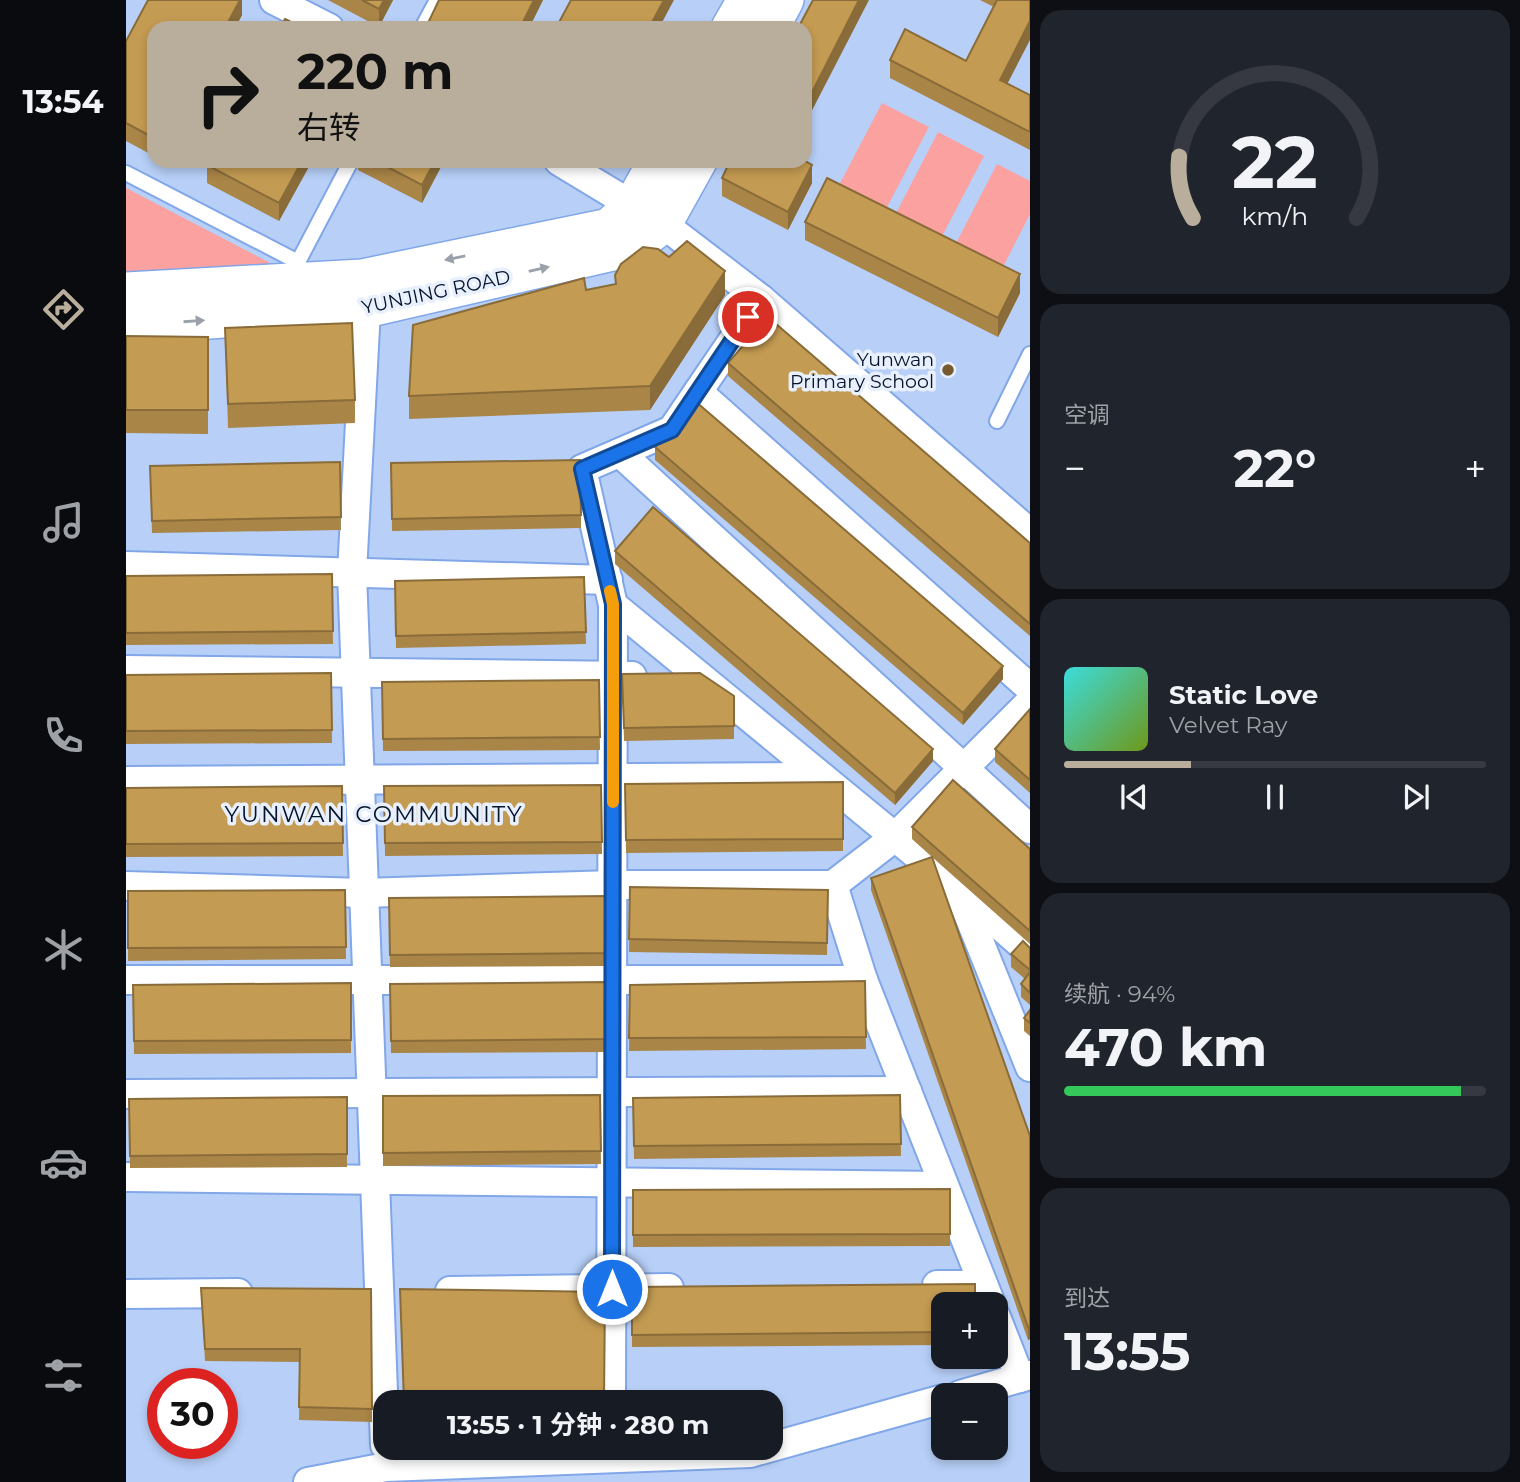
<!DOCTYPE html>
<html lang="zh">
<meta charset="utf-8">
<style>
:root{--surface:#171b24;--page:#20242c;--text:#f1f3f6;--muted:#9ea1a6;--line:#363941;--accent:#b9ae9b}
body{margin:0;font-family:Montserrat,"Noto Sans SC",sans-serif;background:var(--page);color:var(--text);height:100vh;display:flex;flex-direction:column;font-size:26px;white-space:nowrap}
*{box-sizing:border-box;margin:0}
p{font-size:23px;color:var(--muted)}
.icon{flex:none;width:38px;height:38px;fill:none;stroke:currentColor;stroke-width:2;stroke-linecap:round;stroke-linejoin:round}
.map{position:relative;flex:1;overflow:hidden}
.panel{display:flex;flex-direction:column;gap:10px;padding:10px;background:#0d0f14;width:490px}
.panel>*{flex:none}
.banner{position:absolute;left:21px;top:21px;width:665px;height:147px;border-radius:21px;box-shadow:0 4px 10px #0003;background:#b9ae9b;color:#111;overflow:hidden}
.fabs{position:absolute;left:805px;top:1292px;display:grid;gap:14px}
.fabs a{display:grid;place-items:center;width:77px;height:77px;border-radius:14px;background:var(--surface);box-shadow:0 4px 10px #0003;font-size:35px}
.speed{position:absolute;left:21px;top:1368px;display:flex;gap:14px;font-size:35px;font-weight:700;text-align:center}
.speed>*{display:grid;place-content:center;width:91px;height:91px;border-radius:50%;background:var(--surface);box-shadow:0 4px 10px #0003;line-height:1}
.speed .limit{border:10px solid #d22;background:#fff;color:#111}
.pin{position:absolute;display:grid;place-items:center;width:60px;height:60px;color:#fff;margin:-30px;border:4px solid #fff;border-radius:50%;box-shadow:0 2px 7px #0007}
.me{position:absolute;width:77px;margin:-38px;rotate:0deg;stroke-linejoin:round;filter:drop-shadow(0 0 5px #0008)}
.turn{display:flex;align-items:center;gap:24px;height:147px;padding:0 35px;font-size:32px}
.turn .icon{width:91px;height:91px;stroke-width:2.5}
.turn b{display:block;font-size:49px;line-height:60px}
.big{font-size:52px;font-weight:700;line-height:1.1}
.panel .tile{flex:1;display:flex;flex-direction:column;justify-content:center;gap:10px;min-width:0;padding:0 24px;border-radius:21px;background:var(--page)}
.panel .dial{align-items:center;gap:0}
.dial svg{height:182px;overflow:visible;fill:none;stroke:var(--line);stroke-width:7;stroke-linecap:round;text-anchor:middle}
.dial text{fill:var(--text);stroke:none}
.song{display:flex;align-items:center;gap:21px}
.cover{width:84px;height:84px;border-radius:10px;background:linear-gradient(135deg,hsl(180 70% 55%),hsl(80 70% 35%))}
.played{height:7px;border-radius:4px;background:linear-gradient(90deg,var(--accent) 30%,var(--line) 30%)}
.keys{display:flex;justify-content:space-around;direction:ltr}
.heat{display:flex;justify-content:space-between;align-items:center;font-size:38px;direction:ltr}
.charge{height:10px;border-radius:5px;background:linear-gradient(90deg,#34c759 94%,var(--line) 0)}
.trip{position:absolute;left:247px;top:1390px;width:410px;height:70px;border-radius:21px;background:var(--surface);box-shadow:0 4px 10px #0003;font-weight:700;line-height:70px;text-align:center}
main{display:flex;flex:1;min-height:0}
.dock{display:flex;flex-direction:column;width:126px;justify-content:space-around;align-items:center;background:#090b0e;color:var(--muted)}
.dock .icon{width:49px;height:49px}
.dock .selected{color:var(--accent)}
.dock b{font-size:32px;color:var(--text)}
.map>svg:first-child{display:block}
.green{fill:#fba1a0}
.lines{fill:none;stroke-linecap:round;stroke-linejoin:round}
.service-casing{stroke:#81a7e8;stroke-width:18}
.minor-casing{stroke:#81a7e8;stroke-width:32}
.tertiary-casing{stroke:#81a7e8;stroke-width:40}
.service{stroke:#fff;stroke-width:14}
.minor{stroke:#fff;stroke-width:28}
.tertiary{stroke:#fff;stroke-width:37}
.wall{fill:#a98547}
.shaded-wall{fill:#896c39}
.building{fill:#c49b52;stroke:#896c39;stroke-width:2}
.oneway{fill:#9ba1aa}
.route-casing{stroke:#114b97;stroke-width:18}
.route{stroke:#1a73e8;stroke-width:12}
.slow{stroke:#f59e0b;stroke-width:12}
.poi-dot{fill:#745a2c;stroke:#e8f0fe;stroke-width:2.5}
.labels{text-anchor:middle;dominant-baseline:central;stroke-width:7;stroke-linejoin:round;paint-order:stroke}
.street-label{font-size:19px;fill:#06132b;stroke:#e8f0fe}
.poi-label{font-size:19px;fill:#06132b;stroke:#e8f0fe;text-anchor:end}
.quarter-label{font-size:23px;letter-spacing:2px;fill:#06132b;stroke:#e8f0fe}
</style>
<main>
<nav class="dock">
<b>13:54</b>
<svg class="icon selected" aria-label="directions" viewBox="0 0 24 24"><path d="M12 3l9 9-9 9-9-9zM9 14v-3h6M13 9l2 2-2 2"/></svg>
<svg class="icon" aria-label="music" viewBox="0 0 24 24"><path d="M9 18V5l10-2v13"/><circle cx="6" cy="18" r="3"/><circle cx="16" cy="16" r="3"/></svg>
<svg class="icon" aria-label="phone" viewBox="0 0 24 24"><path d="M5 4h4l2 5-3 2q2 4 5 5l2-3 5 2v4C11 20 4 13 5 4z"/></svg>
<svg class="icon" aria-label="climate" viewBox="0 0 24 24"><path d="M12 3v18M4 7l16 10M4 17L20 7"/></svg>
<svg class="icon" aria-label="car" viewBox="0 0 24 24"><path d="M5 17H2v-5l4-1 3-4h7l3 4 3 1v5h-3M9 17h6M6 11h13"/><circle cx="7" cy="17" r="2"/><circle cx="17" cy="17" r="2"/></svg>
<svg class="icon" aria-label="filters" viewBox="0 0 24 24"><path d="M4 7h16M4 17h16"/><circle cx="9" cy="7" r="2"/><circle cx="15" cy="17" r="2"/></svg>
</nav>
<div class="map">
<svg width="904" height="1482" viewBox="0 0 904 1482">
<rect width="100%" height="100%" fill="#b8d0f8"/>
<g class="green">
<polygon points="756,103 803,127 758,213 711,189"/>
<polygon points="812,132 858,156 813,242 767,219"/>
<polygon points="871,164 904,181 904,214 873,275 826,251"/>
<polygon points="0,188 158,270 0,276"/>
</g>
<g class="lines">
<g class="service-casing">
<g id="service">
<polyline points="296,28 311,0"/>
<polyline points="0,173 172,262 225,161"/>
<polyline points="871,421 904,354"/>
</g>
</g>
<g class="minor-casing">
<g id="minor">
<polyline points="148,0 203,28"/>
<polyline points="433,161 537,224 635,299 904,533"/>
<polyline points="635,299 546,430 456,469 487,605 831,888 904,952"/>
<polyline points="240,309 226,573 259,1445"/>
<polyline points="572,392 904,688"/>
<polyline points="494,453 904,829"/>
<polyline points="0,566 482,580"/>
<polyline points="0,670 506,676"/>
<polyline points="0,781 696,777"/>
<polyline points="707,885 737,980 865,1304"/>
<polyline points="0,886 238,893 487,885 707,885 769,837 904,702"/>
<polyline points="834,894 904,1067"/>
<polyline points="0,980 737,980"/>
<polyline points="0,1094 781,1091"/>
<polyline points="0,1177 818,1186"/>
<polyline points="811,1285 857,1285"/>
<polyline points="324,1291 543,1288"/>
<polyline points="0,1294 112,1293"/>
<polyline points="870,1317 894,1378"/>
<polyline points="834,1395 904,1375"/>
<polyline points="485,1402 487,605"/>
<polyline points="182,1482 260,1467 624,1453 817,1399"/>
</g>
</g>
<g class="tertiary-casing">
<g id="tertiary">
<polyline points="604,28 620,0"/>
<polyline points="644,28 659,0"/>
<polyline points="0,291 236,278 483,227 506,206 531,161"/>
<polyline points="0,326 240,309 508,247 537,224 572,161"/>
</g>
</g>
<use href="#service" class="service"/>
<use href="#minor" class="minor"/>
<use href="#tertiary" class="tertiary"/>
</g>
<g class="wall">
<polygon points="22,0 116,0 116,15 109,28 28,28 28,156 0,141 0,41"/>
<polygon points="202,0 267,0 253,27"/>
<polygon points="313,0 417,0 403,28 302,28 302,23"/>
<polygon points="854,0 904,0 881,84 904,95 904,150 764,78 764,60 840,61 868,7"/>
<polygon points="186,161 153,221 81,183 81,165"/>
<polygon points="232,161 318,161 296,203 232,170"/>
<polygon points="596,178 686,183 662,230 596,196"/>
<polygon points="679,222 894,293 872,337 679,240"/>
<polygon points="543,257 599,295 524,410 283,419 283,396 460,290 489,285 489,275"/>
<polygon points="99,328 229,400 229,423 102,428"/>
<polygon points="0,336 82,337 82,434 0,433"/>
<polygon points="602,363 904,543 904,636 602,376"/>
<polygon points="529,447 877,679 837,725 529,460"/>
<polygon points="214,462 215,530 26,533 24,466"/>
<polygon points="265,463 455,515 455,528 266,531"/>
<polygon points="489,551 807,761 769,805 489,564"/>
<polygon points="206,574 207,644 0,645 0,576"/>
<polygon points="458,577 460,644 270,648 269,581"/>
<polygon points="205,673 206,743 0,744 0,675"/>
<polygon points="496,674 608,696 608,739 498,741"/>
<polygon points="473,680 474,750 257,751 256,682"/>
<polygon points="904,709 904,793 869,762 869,749"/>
<polygon points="717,782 717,851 500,853 499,784"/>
<polygon points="475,785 476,854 259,856 258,786"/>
<polygon points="216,786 217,856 0,857 0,788"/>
<polygon points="786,827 904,849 904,944 806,857 904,1136 904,1339 902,1340 745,890 745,878 806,857 786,839"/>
<polygon points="504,887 702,890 701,955 503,952"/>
<polygon points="219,890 220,959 2,961 2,891"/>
<polygon points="481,896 481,966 264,967 263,898"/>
<polygon points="904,948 904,1005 895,997 895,984 899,979 885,967 885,954"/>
<polygon points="739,981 740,1049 503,1051 504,985"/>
<polygon points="482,982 482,1052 265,1053 264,984"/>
<polygon points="225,983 225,1053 8,1054 7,985"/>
<polygon points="904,1010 904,1036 898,1031 898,1018"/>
<polygon points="474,1095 475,1164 257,1166 257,1096"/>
<polygon points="774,1095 775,1156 508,1159 507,1098"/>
<polygon points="221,1097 221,1167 4,1168 3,1099"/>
<polygon points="824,1189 824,1246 507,1247 507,1190"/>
<polygon points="506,1287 817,1304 817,1345 506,1347"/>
<polygon points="75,1288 245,1289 246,1422 173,1420 174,1362 79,1361"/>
</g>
<g class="shaded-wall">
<polygon points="114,0 116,0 116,15 109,28 99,28"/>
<polygon points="258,0 267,0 253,27 253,9"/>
<polygon points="408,0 417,0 403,28 394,28"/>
<polygon points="538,0 548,0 533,28 523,28"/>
<polygon points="733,0 743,0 679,124 679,106"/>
<polygon points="904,21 904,40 874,98 874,80"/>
<polygon points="176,161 186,161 153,221 153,203"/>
<polygon points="309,161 318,161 296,203 296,185"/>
<polygon points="686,165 686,183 662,230 662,212"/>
<polygon points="599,271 599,295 524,410 524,386"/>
<polygon points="894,274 894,293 872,337 872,318"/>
<polygon points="877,666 877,679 837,725 837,713"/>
<polygon points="807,749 807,761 769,805 769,793"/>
<polygon points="902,1327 904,1327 904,1339 902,1340"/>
</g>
<g class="building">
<polygon points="22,0 114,0 99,28 28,28 28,138 0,123 0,41"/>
<polygon points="236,0 258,0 253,9"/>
<polygon points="313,0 408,0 394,28 312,28 302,23"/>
<polygon points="445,0 538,0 523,28 430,28"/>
<polygon points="687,0 733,0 679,106 679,28 672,28"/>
<polygon points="871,0 904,0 904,21 874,80 904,95 904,132 764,60 779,29 840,61"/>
<polygon points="159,19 177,28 154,28"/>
<polygon points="83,161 176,161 153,203 81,165"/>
<polygon points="250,161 309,161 296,185"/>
<polygon points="604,161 679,161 686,165 662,212 596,178"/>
<polygon points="701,178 894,274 872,318 679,222"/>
<polygon points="561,241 599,271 524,386 283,396 287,325 458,278 460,290 490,284 489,275 495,264 517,247 532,249 543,257"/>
<polygon points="642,317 904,543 904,624 602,363"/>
<polygon points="226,323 229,400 102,404 99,328"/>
<polygon points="0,336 82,337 82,410 0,410"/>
<polygon points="569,401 877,666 837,713 529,447"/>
<polygon points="454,460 455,515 266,519 265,463"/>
<polygon points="214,462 215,517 26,521 24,466"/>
<polygon points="527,507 807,749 769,793 489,551"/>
<polygon points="206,574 207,631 0,633 0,576"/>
<polygon points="458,577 460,632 270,636 269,581"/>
<polygon points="205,673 206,730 0,731 0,675"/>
<polygon points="574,673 608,696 608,726 498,728 496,674"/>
<polygon points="473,680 474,737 257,739 256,682"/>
<polygon points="904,709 904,780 869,749"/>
<polygon points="827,780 904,849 904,931 786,827"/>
<polygon points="717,782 717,839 500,840 499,784"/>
<polygon points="475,785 476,842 259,843 258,786"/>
<polygon points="216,786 217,843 0,844 0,788"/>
<polygon points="806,857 904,1136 904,1327 902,1327 745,878"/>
<polygon points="504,887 702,890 701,943 503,939"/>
<polygon points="219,890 220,947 2,948 2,891"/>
<polygon points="481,896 481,953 264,955 263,898"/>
<polygon points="897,941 904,948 904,970 885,954"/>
<polygon points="904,972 904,993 895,984"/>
<polygon points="739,981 740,1037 503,1038 504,985"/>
<polygon points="482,982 482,1039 265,1041 264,984"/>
<polygon points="225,983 225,1040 8,1041 7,985"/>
<polygon points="904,1010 904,1023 898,1018"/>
<polygon points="474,1095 475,1151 257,1153 257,1096"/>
<polygon points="774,1095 775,1144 508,1146 507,1098"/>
<polygon points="221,1097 221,1154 4,1156 3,1099"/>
<polygon points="824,1189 824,1234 507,1235 507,1190"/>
<polygon points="849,1284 849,1304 817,1304 817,1332 506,1335 506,1287"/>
<polygon points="75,1288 245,1289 246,1409 173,1407 174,1349 79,1349"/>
<polygon points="274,1289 479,1292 478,1402 278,1402"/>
</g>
<defs><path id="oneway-solid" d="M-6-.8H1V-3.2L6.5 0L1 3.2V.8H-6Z" transform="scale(1.75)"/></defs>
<g class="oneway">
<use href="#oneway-solid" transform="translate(329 258) rotate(168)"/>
<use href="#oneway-solid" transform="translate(413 269) rotate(-13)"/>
<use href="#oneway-solid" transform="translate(68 321) rotate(-4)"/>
</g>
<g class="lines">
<g class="route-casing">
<polyline id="route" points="486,1289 487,604 456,469 546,430 622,317"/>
</g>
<use href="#route" class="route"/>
<polyline class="slow" points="484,591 487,604 487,802"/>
</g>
<circle class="poi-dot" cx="822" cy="370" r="7"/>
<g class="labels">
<g class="street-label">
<text transform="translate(310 292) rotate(-12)">YUNJING ROAD</text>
</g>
<g class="poi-label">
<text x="808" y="359">Yunwan<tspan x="808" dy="22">Primary School</tspan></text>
</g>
<g class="quarter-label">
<text x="248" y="814">YUNWAN COMMUNITY</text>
</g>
</g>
</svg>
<div class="fabs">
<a>+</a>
<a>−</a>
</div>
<div class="speed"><div class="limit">30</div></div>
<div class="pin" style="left:622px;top:317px;background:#d93025"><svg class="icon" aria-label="arrive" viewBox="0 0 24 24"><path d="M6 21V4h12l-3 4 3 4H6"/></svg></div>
<svg class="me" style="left:486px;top:1289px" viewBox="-20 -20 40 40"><circle r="17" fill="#1a73e8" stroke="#fff" stroke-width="3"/><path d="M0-11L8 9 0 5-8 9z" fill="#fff"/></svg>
<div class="trip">13:55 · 1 分钟 · 280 m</div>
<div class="banner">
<div class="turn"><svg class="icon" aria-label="right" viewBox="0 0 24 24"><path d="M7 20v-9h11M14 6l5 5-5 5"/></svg><div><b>220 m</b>右转</div></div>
</div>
</div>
<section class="panel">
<div class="tile dial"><svg viewBox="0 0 100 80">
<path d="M14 69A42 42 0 1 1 86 69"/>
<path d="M14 69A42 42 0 0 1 8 42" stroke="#b9ae9b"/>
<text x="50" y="56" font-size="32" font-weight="700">22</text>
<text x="50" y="72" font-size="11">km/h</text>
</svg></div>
<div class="tile"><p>空调</p>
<div class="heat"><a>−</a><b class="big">22°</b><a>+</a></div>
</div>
<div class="tile">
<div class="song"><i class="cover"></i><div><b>Static Love</b><p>Velvet Ray</p></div></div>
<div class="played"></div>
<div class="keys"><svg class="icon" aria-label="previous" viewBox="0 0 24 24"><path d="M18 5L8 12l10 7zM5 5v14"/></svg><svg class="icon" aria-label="pause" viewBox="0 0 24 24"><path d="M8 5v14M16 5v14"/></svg><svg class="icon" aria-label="next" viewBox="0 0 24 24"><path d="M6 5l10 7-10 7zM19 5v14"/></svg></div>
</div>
<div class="tile"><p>续航 · 94%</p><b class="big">470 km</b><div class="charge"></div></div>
<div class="tile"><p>到达</p><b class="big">13:55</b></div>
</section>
</main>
